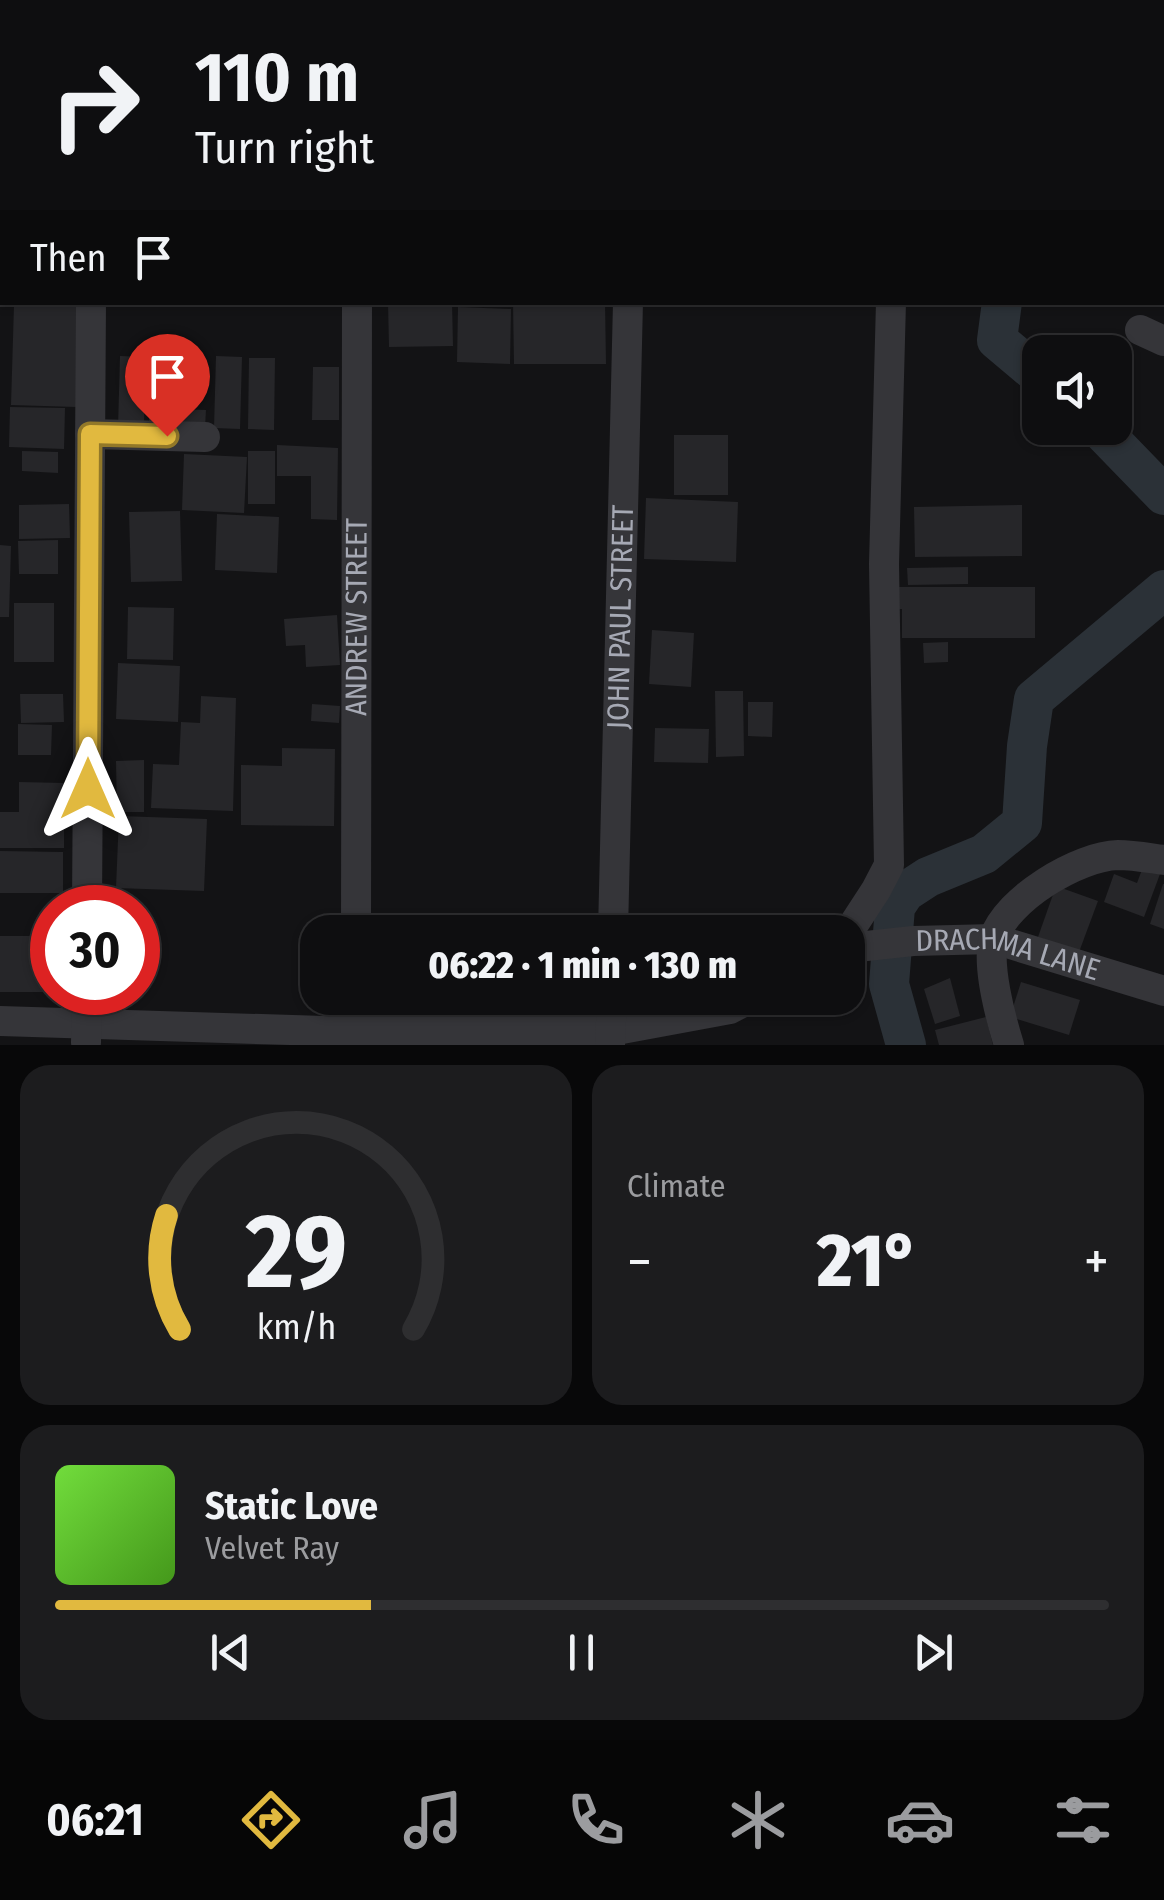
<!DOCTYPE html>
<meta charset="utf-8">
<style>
:root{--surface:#0e0e10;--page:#1c1c1e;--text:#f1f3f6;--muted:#9b9c9f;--line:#2e2e30;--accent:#e1b93f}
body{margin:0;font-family:"Fira Sans Condensed",sans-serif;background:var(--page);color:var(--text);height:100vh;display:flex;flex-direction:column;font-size:38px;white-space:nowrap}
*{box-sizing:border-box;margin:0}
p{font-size:32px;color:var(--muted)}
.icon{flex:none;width:55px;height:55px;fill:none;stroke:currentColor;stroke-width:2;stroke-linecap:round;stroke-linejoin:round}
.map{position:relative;height:1045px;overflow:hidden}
.panel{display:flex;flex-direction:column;gap:20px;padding:20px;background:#080809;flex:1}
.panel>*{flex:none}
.guide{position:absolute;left:0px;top:0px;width:1165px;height:305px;box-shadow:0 2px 8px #0004,0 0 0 2px var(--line);background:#0e0e10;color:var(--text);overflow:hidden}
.tools{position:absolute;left:1022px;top:335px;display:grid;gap:20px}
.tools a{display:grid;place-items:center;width:110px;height:110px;border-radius:20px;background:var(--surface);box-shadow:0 2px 8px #0004,0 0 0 2px var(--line);font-size:50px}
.speed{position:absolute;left:30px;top:885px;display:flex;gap:20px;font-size:50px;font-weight:700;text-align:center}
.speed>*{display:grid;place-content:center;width:130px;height:130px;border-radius:50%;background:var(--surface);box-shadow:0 2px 8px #0004,0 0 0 2px var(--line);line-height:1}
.speed .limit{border:15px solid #d22;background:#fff;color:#111}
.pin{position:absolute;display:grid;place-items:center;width:85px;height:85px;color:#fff;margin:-102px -42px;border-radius:50% 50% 50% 0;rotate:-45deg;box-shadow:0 0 10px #0007}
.pin .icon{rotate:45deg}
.me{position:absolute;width:110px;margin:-55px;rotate:0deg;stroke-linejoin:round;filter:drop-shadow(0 0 8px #0008)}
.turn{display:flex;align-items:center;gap:35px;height:210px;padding:0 30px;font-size:45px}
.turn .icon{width:130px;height:130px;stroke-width:2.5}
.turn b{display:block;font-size:70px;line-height:85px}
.then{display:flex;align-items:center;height:95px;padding:0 30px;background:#0003;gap:20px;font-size:38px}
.big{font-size:75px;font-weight:800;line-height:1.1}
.panel .widget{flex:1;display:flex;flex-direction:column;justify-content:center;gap:15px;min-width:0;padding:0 35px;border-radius:30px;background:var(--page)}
.panel .dial{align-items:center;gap:0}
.dial svg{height:260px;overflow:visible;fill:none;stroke:var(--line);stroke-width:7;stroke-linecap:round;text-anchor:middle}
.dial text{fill:var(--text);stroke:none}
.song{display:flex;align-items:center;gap:30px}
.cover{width:120px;height:120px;border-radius:15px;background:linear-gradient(135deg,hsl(100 70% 55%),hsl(100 70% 35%))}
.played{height:10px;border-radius:5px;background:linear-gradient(90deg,var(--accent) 30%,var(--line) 30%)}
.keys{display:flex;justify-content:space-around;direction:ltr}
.heat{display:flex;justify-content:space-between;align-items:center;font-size:55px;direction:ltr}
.panel .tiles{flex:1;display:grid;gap:20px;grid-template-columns:1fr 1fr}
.widget:last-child{grid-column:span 2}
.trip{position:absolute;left:300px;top:915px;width:565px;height:100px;border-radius:30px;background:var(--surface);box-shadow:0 2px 8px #0004,0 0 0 2px var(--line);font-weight:800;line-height:100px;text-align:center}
.dock{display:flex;height:160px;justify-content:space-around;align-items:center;background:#060606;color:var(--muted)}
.dock .icon{width:70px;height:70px}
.dock .selected{color:var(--accent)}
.dock b{font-size:45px;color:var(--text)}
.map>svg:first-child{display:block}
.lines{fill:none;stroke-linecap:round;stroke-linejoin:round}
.river{stroke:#2b3137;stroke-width:40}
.building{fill:#262629}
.minor{stroke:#353539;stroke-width:30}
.route-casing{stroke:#927829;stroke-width:25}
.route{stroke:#e1b93f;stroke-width:18}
.labels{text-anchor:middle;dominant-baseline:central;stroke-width:10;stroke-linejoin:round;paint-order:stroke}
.street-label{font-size:30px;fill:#a6a9b4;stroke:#0e0e10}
</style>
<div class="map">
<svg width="1164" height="1045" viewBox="0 0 1164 1045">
<rect width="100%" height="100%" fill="#131315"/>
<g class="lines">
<g class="river">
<polyline points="1162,189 1164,186"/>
<polyline points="1002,302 997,340 1040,376"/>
<polyline points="1099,428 1164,495"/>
<polyline points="906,1045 889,984 895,907 905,892 928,877 984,854 1022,823 1027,746 1034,699 1164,590"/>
</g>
</g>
<g class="building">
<polygon points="388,302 452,302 453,346 389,347"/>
<polygon points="513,302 605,302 606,364 514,364"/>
<polygon points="14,305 79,306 76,407 11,405"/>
<polygon points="458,307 511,309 510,364 457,362"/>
<polygon points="120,356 145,357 144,429 118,428"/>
<polygon points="216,356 242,357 240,429 214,428"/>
<polygon points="249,358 275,358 274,430 248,429"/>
<polygon points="150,359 177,360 176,377 149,376"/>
<polygon points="313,367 339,367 339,420 312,420"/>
<polygon points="149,379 176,379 175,428 149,427"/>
<polygon points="10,407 65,408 64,449 9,447"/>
<polygon points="178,409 206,410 205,427 177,426"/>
<rect x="674" y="435" width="54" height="60"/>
<polygon points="277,445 338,448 337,520 311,519 311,476 277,476"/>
<polygon points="22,451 58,452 58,473 22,471"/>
<rect x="248" y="451" width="27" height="53"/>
<polygon points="184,454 247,457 244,513 182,510"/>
<polygon points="646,498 738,502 736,562 644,559"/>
<polygon points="69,504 70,538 19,539 19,505"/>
<polygon points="1022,505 1022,556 915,557 914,507"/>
<polygon points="180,511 182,581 131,582 129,512"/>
<polygon points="217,514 279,517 277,573 215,570"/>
<polygon points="58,540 58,574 19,574 18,541"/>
<polygon points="0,545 11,546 9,617 0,617"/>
<polygon points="968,567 968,584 908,585 907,568"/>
<polygon points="889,587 1035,587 1035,638 902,638 902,609 889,609"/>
<rect x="14" y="603" width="40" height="59"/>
<polygon points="128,607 174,608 173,660 127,659"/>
<polygon points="337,615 340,665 306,667 305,645 286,646 284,619"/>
<polygon points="652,630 694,633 691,687 649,684"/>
<polygon points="948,642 948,662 924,663 923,643"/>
<polygon points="118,663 180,666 178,722 116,719"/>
<polygon points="715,691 743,691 744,756 716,757"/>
<polygon points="20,694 63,694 64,722 21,723"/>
<polygon points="201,696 236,698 233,811 151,808 153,764 179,765 181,722 200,723"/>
<polygon points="748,702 773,702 772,737 748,736"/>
<polygon points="312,704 340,706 339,723 311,721"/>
<polygon points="18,724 52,725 51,755 18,755"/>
<polygon points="655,728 709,729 708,763 654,762"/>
<polygon points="282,748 335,749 334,826 241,825 241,765 282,766"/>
<polygon points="144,760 144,812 117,812 116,761"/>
<polygon points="19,782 64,783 64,848 0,848 0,812 19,812"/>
<polygon points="119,816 207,819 204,891 116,888"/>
<polygon points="0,851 63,852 63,893 0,893"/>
<polygon points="1143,867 1160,874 1144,917 1104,902 1114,874 1137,883"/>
<polygon points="1163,884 1164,884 1164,929 1150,924"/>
<polygon points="1056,886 1098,901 1079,952 1038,937"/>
<rect x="0" y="936" width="52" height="56"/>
<polygon points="950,978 960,1016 935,1024 924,989"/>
<polygon points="1021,982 1080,1000 1069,1035 1010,1017"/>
<polygon points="986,1017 993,1045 939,1045 935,1030"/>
</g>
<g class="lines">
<g class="minor">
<polyline points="933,0 933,2"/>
<polyline points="1016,0 1016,2"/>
<polyline points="92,2 92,0"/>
<polyline points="358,2 358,0"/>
<polyline points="635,2 635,0"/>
<polyline points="775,2 776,0"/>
<polyline points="842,2 842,0"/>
<polyline points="1112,2 1112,0"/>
<polyline points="1140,330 1164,341"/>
<polyline points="90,434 205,437"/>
<polyline points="87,908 91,302"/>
<path id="s1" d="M356 932 357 302"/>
<path id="s2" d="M613 932 628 302"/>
<polyline points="848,933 876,890 889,865 884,564 891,302"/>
<path id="s3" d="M848 948 913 941 994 939 1164 991"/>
<polyline points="0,1021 355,1032 611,1031 730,1009 751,998"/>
<polyline points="86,1042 87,992"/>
<polyline points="355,1045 355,998"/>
<polyline points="610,1045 612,998"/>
<path d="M1009 1045C1001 1019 986 964 994 938 1007 899 1078 856 1118 855 1133 855 1149 858 1164 860"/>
</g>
</g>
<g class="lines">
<g class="route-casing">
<polyline id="route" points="88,789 90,434 167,436"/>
</g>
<use href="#route" class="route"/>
</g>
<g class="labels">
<g class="street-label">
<text stroke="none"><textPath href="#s1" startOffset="315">ANDREW STREET</textPath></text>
<text stroke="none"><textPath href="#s2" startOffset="315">JOHN PAUL STREET</textPath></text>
<text stroke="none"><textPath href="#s3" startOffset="162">DRACHMA LANE</textPath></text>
</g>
</g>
</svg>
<div class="tools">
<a><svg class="icon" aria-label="sound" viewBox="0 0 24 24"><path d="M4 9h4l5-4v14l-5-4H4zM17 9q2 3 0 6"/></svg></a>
</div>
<div class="speed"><div class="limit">30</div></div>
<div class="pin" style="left:167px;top:436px;background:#d93025"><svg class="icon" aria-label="arrive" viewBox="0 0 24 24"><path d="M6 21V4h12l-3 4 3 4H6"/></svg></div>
<svg class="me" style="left:88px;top:789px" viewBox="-20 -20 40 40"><path d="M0-17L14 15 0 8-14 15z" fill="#e1b93f" stroke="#fff" stroke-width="4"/></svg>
<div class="trip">06:22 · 1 min · 130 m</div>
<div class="guide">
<div class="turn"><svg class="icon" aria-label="right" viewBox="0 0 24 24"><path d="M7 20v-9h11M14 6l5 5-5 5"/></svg><div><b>110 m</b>Turn right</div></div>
<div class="then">Then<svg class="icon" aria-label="arrive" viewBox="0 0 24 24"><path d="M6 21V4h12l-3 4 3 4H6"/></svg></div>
</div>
</div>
<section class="panel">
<div class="tiles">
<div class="widget dial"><svg viewBox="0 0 100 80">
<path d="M14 69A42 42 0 1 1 86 69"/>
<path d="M14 69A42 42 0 0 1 10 34" stroke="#e1b93f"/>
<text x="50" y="56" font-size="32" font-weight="700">29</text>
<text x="50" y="72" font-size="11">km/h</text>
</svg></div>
<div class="widget"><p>Climate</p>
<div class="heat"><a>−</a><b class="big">21°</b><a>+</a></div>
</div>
<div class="widget">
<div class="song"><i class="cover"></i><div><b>Static Love</b><p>Velvet Ray</p></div></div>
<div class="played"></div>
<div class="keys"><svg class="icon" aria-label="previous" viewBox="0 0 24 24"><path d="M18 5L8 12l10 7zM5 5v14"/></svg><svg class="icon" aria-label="pause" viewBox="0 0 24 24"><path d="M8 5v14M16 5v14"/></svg><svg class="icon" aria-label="next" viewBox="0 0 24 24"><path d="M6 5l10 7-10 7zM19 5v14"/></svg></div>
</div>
</div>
</section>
<nav class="dock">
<b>06:21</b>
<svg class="icon selected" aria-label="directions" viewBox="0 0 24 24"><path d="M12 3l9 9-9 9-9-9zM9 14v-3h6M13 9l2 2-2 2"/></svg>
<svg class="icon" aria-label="music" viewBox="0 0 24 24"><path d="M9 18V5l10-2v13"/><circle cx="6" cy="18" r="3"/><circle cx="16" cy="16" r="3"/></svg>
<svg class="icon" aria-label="phone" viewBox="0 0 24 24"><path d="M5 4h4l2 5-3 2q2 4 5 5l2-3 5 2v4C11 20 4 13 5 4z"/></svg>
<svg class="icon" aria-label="climate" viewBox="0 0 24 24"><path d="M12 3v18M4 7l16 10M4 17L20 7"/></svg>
<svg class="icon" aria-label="car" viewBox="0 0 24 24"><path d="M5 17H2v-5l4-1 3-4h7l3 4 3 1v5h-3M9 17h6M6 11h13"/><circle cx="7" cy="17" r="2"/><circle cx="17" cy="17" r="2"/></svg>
<svg class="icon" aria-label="filters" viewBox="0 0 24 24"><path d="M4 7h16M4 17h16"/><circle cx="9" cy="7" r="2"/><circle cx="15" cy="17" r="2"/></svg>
</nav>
